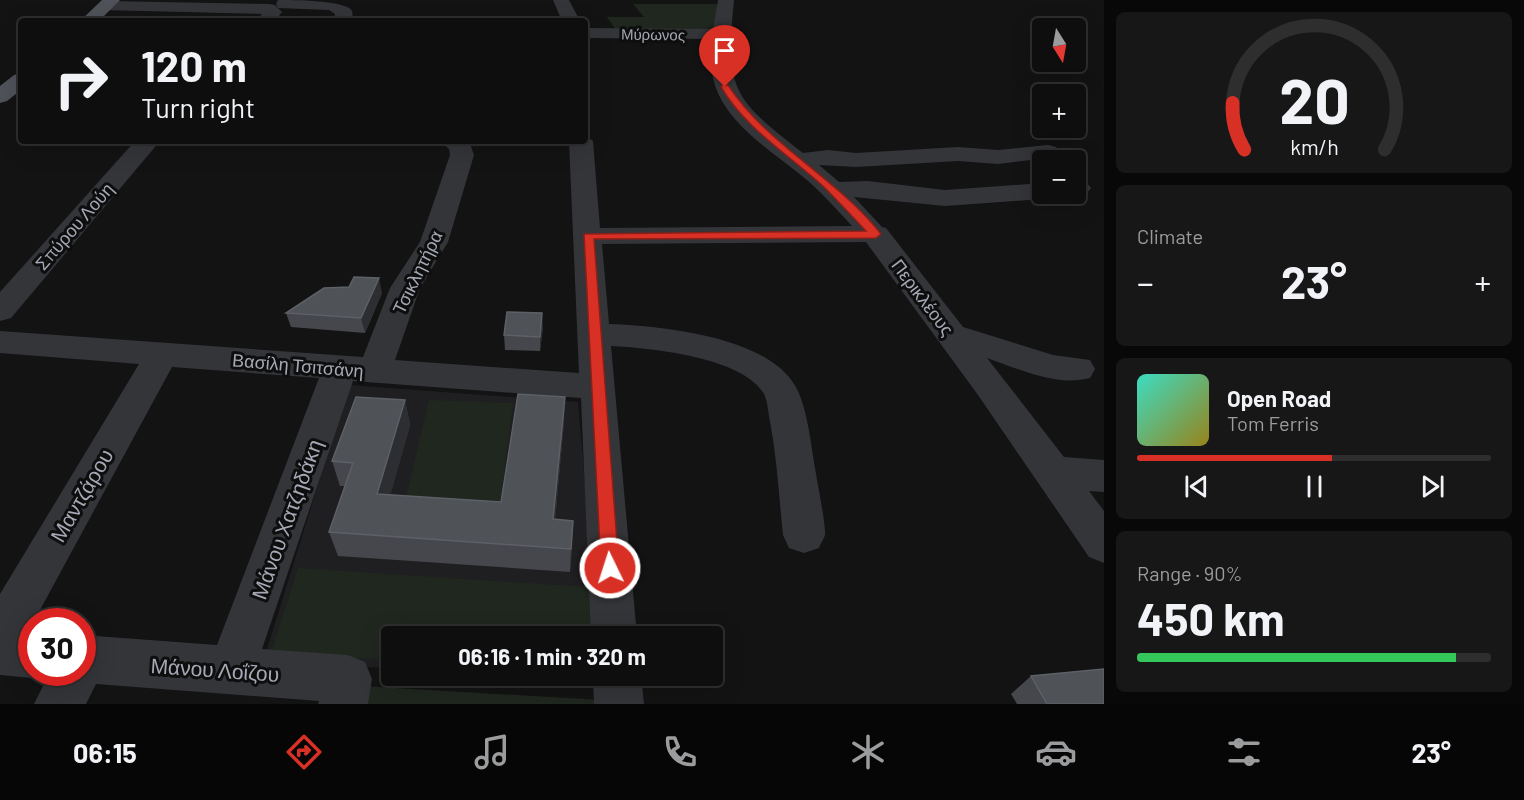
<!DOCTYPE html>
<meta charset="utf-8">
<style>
:root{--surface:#0e0e0f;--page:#171718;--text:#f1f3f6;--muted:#9b9c9e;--line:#2e2e2f;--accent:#d93025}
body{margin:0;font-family:Barlow,sans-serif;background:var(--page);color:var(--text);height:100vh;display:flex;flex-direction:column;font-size:22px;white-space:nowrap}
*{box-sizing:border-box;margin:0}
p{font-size:20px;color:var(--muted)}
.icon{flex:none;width:33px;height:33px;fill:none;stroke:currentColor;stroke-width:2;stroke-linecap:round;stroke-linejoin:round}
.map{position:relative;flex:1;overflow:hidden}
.side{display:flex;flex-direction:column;gap:12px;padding:12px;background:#080808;width:420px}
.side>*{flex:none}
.guide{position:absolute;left:18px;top:18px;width:570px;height:126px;border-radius:6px;box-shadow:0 6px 24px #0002,0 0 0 2px var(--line);background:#0e0e0f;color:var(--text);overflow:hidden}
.needle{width:39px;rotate:169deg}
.controls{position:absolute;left:1032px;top:18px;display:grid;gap:12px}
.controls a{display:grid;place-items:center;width:54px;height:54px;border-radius:6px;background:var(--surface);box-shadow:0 6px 24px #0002,0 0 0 2px var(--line);font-size:30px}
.speed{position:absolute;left:18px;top:608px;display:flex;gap:12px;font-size:30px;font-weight:700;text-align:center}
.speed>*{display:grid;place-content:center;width:78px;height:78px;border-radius:50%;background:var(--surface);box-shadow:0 6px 24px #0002,0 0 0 2px var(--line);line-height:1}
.speed .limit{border:9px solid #d22;background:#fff;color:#111}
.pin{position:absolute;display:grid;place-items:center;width:51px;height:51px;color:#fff;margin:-62px -26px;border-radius:50% 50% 50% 0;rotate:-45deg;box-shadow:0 0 6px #0007}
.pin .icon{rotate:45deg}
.me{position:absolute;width:66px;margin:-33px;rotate:356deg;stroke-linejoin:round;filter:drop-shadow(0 0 4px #0008)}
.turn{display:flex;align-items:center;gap:21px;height:126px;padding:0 24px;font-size:27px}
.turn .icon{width:78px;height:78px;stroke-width:2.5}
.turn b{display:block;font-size:42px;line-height:51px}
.big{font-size:45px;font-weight:700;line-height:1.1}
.side .tile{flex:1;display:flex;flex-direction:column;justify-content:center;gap:9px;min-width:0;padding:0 21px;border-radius:9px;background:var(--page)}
.side .dial{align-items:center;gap:0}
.dial svg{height:156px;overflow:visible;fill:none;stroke:var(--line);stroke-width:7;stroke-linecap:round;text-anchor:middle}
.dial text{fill:var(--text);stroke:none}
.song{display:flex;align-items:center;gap:18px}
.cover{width:72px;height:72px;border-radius:9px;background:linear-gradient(135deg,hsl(170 70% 55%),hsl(50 70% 35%))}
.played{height:6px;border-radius:3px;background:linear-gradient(90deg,var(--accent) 55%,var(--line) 55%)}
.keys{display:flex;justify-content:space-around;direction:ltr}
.heat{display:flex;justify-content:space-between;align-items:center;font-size:33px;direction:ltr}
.charge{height:9px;border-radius:4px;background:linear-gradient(90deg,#34c759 90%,var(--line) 0)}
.trip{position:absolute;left:381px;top:626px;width:342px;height:60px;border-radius:6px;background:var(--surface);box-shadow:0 6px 24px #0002,0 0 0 2px var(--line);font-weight:700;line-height:60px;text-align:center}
.dock{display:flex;height:96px;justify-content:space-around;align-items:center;background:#060606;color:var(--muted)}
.dock .icon{width:42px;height:42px}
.dock .on{color:var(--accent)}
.dock b{font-size:27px;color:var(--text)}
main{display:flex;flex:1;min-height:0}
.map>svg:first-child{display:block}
.built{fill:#1f1f21}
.green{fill:#1f271f}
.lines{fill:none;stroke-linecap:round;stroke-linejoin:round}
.minor{fill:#333539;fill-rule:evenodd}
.major{fill:#4f5258;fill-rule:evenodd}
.wall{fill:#45474c}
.shaded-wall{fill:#2d2e31}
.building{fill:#4f5257;stroke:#5d6066;stroke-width:1.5}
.route{fill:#d93025;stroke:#8d1f18;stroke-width:1.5}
.labels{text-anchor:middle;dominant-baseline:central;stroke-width:6;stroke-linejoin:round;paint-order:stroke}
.far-street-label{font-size:15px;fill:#a4a9b5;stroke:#0e0e0f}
.street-label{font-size:18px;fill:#a4a9b5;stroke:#0e0e0f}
.near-street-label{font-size:21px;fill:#a4a9b5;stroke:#0e0e0f}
</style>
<main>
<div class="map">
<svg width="1104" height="704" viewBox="0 0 1104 704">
<rect width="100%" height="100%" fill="#131314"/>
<polygon class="built" points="349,385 578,402 598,636 392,636 391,668 263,662"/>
<g class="green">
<polygon points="633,4 718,4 715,35 618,33 607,17 644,17"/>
<polygon points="429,400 513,403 498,519 402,514"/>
<polygon points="298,568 588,587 593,636 392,636 391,660 271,653"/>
<polygon points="361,686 602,700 602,704 358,704"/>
</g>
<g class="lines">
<g class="minor">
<path d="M278 0C292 0 347 0 352 11 353 13 352 20 352 21H334L335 14 329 10 278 8 276 4Z"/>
<polygon points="553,0 569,0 580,21 562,21"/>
<path d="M718 0H734C725 90 732 98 803 153L828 150 856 153 958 147 998 150 1048 145 1056 147 1060 152 1056 157 998 164 958 161 856 167 819 165 839 182 868 181 945 190 1042 183V194H1053L1042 199 945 206 854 197 882 227 886 228 963 327 1053 355 1090 360 1095 369 1090 378C1056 387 1019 369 987 358L1064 457 1104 460V492L1089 491 1104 511V563L1089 557 978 395 866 242 602 244 609 324C661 326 764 336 794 384 807 404 811 444 815 468 817 481 826 525 825 535 824 539 820 544 819 548L804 553 789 548 783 535C779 497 777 459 770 421 768 413 768 402 764 394 743 357 650 348 611 346L637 636H591L581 398 353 381 262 649 348 655 365 662 372 679 368 704H318L319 701 96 684 86 704H34L50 672H82V635L217 645 319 378 172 367 34 621H32L28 631 32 632V672H48L32 678 0 675V594L139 364 0 353V331L363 357 390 288 420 242 450 155 449 149 440 141H469L474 155 448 242 420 288 395 360 579 373 569 141H585V135L593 141 600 228 852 226C837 210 823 194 807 180 775 153 728 126 715 85 710 71 711 54 712 39L585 38V28L713 29Z"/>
<polygon points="106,1 269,4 275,5 282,12 275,21 257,21 262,14 100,10 98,6"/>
<polygon points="135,141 160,141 11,318 0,321 0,292"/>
<polygon points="1076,180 1087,183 1091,188 1087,193 1078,196 1068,194 1076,194"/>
<polygon points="593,675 641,675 644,704 594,704"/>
</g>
<g class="major">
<polygon points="102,0 120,0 99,21 80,21"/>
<polygon points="21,73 21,90 7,101 0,103 0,86 14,75"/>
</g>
</g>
<g class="wall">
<polygon points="382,293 365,333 291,327 286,313"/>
<polygon points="543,327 540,351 505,350 504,335"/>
<polygon points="405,400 410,425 390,495 501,502 564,422 555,519 572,545 570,572 338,556 329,532 345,486 340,486 332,461"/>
<polygon points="1031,676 1104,704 1017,704 1011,694"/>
</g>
<g class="shaded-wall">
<polygon points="379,278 382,293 365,333 361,318"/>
<polygon points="542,313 543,327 540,351 540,337"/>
<polygon points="565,397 564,422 553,543 553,519"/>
<polygon points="405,400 410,425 384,518 377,494"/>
<polygon points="573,521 572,545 570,572 571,549"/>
</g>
<g class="building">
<polygon points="354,277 379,278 361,318 286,313 324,288 349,287"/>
<polygon points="507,312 542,313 540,337 504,335"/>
<polygon points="518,394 565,397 553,519 573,521 571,549 329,532 353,463 332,461 356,397 405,400 377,494 501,502"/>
<polygon points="1104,669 1104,704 1047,704 1031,676"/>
</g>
<path class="route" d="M722 85H728C767 145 837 178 881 234L876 238 594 239 619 568 616 574 610 576 603 574 601 568 584 234 866 231C852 216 838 201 824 187 788 154 746 129 721 87Z"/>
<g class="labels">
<g class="far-street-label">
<text transform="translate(653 34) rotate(1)">Μύρωνος</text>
</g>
<g class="street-label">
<text transform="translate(74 226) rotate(-49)">Σπύρου Λούη</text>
<text transform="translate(417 272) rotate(-64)">Τσικλητήρα</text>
<text transform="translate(923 297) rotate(53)">Περικλέους</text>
<text transform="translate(298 365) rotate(5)">Βασίλη Τσιτσάνη</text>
</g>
<g class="near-street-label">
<text transform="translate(81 495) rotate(-60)">Μαντζάρου</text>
<text transform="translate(286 519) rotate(-70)">Μάνου Χατζηδάκη</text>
<text transform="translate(215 669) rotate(4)">Μάνου Λοΐζου</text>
</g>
</g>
</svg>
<div class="controls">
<a><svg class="needle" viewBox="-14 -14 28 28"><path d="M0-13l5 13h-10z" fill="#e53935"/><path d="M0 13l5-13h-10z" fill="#9b9c9e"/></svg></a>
<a>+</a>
<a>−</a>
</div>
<div class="speed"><div class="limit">30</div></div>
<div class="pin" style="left:725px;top:87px;background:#d93025"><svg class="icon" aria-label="arrive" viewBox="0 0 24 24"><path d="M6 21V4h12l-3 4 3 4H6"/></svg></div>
<svg class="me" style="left:610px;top:568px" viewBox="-20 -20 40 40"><circle r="17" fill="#d93025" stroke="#fff" stroke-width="3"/><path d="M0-11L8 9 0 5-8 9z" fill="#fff"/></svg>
<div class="trip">06:16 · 1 min · 320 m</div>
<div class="guide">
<div class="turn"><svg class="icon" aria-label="right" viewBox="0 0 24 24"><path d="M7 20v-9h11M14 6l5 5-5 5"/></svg><div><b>120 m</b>Turn right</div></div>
</div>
</div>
<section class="side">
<div class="tile dial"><svg viewBox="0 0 100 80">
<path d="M14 69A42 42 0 1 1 86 69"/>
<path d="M14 69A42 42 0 0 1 8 45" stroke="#d93025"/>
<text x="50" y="56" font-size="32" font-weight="700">20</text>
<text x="50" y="72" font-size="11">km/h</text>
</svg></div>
<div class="tile"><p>Climate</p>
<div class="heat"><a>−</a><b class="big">23°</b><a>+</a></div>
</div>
<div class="tile">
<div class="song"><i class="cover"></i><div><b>Open Road</b><p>Tom Ferris</p></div></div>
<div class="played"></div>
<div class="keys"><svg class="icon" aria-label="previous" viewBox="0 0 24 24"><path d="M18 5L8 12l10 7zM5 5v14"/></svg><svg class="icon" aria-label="pause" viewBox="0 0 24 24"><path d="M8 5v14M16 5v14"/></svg><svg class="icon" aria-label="next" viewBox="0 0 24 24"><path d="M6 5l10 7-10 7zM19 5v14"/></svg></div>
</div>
<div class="tile"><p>Range · 90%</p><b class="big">450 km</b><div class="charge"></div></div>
</section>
</main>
<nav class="dock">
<b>06:15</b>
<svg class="icon on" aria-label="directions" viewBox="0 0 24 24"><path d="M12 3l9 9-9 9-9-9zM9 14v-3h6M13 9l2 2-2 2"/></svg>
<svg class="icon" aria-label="music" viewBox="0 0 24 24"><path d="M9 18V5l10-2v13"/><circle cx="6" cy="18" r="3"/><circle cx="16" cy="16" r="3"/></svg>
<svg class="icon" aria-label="phone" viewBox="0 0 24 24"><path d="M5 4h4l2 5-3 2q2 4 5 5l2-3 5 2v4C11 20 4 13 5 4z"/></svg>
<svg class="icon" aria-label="climate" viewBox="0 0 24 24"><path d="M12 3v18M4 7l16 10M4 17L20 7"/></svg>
<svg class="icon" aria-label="car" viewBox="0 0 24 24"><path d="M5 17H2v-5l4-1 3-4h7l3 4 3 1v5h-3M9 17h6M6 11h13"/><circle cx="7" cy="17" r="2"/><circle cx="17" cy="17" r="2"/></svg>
<svg class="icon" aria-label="filters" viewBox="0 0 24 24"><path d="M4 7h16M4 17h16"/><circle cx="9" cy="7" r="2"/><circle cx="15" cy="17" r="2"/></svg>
<b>23°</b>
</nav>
